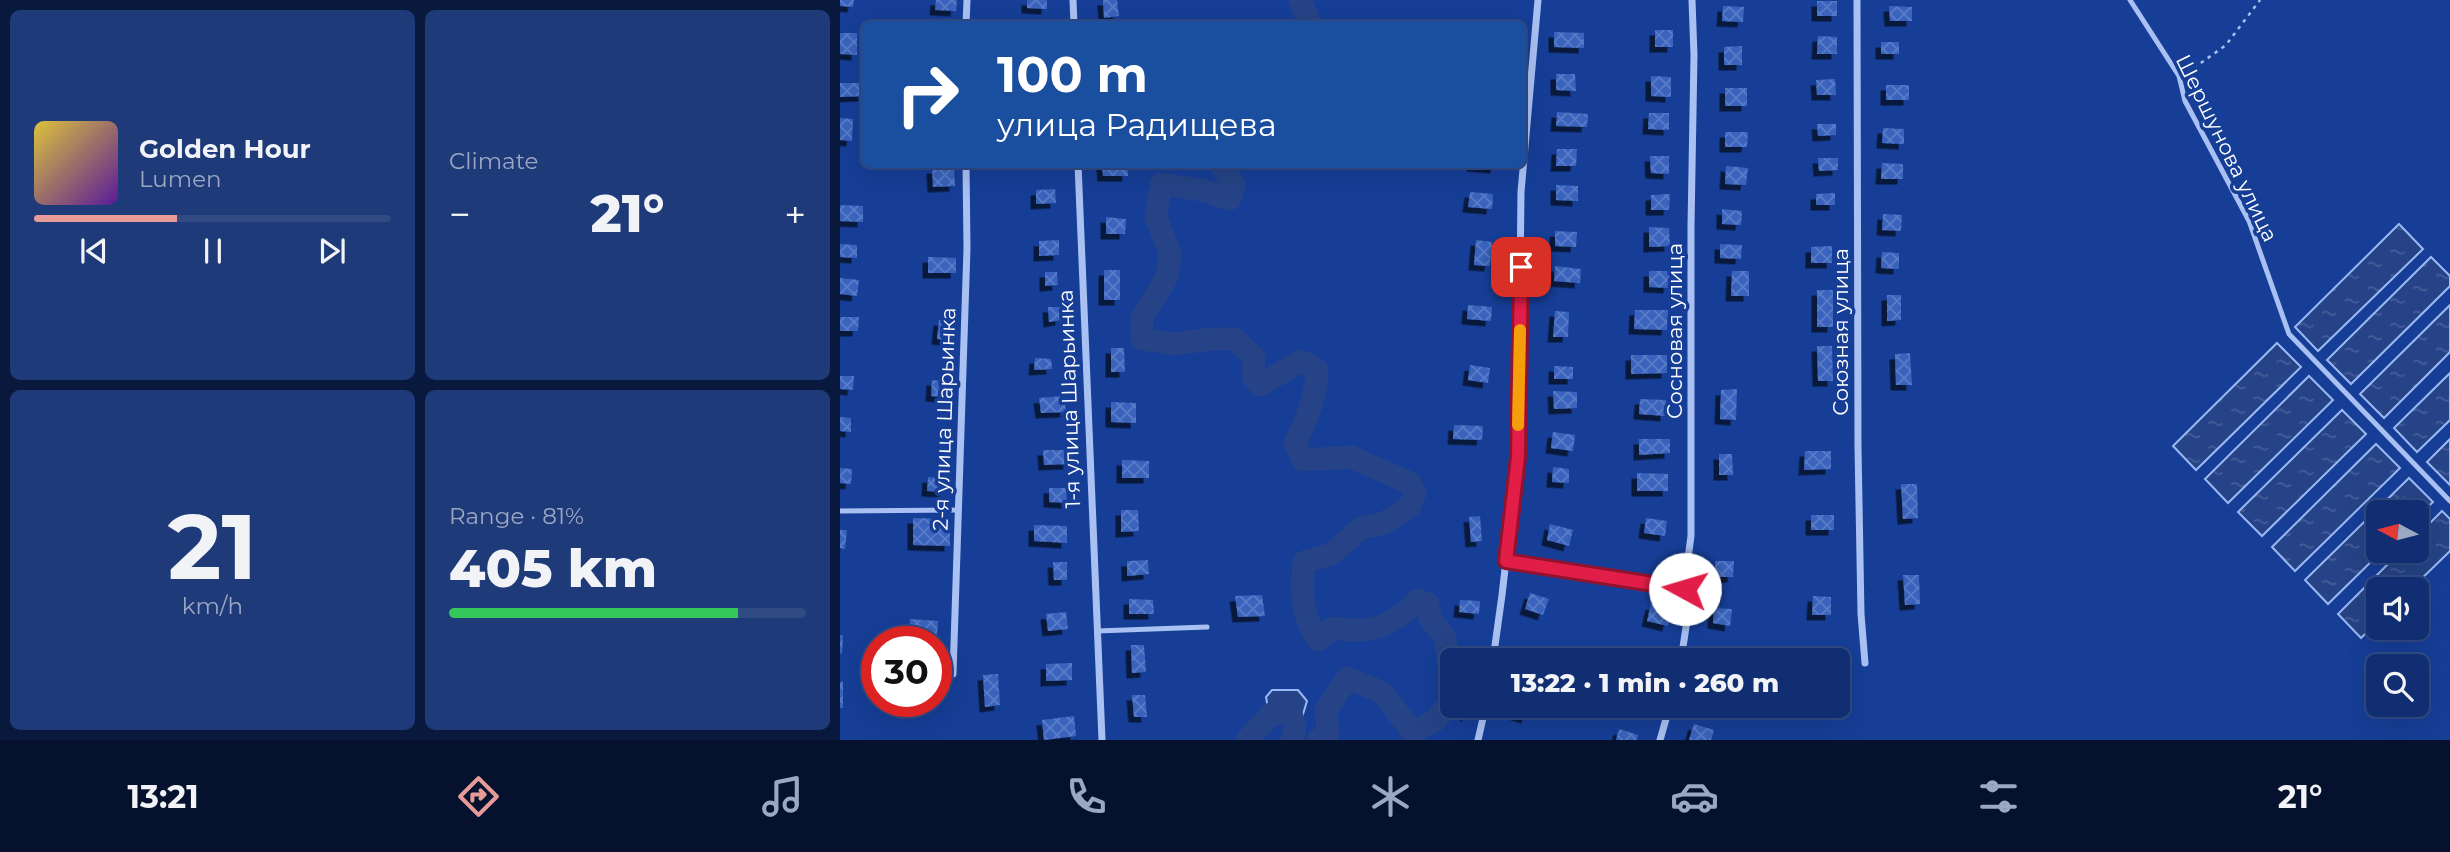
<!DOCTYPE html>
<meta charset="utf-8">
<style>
:root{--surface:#102e71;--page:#1e3a79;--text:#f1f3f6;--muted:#9ca8c3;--line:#304a84;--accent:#e69b98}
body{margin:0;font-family:Montserrat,sans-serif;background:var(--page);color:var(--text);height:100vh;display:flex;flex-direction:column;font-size:26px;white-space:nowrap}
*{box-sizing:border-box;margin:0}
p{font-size:23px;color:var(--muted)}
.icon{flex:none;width:38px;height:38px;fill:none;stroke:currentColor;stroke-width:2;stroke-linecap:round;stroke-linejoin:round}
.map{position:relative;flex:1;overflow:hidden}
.sheet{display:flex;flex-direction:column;gap:10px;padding:10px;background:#09193e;width:840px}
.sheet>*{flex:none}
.hud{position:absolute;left:21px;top:21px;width:665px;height:147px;border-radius:10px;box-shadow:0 7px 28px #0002,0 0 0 2px var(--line);background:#1a4fa0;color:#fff;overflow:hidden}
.needle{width:46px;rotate:277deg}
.fabs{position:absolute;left:1526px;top:500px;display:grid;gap:14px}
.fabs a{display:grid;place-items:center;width:63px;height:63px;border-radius:10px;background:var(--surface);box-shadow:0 7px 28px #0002,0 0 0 2px var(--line);font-size:35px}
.speed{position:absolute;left:21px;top:626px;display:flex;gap:14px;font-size:35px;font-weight:700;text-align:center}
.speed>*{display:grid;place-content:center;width:91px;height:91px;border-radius:50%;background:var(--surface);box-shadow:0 7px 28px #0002,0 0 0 2px var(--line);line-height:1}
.speed .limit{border:10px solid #d22;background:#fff;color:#111}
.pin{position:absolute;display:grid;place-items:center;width:60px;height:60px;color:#fff;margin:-30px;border-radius:14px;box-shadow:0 4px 10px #0006}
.me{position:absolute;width:77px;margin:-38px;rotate:276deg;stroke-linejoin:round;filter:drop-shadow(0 0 5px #0008)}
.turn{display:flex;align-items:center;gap:24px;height:147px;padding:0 21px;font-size:32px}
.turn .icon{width:91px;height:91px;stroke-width:2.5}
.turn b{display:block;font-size:49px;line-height:60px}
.big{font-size:52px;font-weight:800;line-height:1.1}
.sheet .card{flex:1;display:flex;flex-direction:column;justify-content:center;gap:10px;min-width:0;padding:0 24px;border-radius:10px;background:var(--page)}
.sheet .dial{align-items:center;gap:0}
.dial b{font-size:91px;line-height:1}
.song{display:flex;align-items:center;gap:21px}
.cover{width:84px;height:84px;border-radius:10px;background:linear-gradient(135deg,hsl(50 70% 55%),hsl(270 70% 35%))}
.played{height:7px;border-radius:4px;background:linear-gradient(90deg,var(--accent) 40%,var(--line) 40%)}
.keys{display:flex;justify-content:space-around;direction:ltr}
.heat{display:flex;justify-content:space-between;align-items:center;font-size:38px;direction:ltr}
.charge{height:10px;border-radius:5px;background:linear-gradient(90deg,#34c759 81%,var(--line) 0)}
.sheet .tiles{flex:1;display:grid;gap:10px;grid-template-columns:repeat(2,1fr)}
.trip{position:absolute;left:600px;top:648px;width:410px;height:70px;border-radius:10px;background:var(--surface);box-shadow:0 7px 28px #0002,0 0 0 2px var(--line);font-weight:800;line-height:70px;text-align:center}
.tab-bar{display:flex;height:112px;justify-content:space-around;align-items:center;background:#06122d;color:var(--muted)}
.tab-bar .icon{width:49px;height:49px}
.tab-bar .selected{color:var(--accent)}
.tab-bar b{font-size:32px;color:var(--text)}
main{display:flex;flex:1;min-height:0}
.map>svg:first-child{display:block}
.water{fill:url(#water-ripples);stroke:#9bb9f4;stroke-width:2}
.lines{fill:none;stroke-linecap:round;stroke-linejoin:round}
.river{stroke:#254386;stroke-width:23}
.building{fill:url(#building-cross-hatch);filter:url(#shadow)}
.path{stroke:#a9c0f2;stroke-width:2.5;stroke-dasharray:3.5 5;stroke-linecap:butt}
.lane{stroke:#a9c0f2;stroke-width:5}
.street{stroke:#a9c0f2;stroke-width:7}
.route-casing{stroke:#92132f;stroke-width:18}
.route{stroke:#e11d48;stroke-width:12}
.slow{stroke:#f59e0b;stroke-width:12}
.labels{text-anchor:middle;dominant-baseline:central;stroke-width:7;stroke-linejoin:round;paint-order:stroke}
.street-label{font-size:21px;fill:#fff;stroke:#163e97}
</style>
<main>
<section class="sheet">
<div class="tiles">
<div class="card">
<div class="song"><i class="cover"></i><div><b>Golden Hour</b><p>Lumen</p></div></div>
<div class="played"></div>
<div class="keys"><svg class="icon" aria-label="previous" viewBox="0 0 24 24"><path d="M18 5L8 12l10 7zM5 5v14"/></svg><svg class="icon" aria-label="pause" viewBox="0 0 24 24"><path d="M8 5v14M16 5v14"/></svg><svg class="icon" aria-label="next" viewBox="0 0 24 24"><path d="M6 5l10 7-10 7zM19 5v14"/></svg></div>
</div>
<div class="card"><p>Climate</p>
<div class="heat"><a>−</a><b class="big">21°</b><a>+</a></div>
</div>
<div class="card dial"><b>21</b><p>km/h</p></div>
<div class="card"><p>Range · 81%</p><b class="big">405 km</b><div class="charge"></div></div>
</div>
</section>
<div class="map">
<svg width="1610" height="740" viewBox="0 0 1610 740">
<defs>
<pattern id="water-ripples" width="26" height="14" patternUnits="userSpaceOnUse" patternTransform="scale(1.75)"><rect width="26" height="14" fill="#254386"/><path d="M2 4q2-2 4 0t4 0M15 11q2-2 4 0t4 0" fill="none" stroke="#465f98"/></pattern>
<pattern id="building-cross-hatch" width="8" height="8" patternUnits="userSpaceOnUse" patternTransform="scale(1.75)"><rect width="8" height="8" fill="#3a64bd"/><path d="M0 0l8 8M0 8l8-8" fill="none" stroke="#587bc7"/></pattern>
<filter id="shadow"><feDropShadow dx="-5.5" dy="5.5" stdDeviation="0" flood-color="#0009"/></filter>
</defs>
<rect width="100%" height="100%" fill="#163e97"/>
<g class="water">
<polygon points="1559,224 1583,249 1478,351 1455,327"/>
<polygon points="1591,257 1610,276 1610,286 1511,384 1487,360"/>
<polygon points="1610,305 1610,352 1544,418 1520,394"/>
<polygon points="1437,343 1461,367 1356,470 1333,446"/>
<polygon points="1610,373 1610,420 1577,452 1554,428"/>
<polygon points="1469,376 1493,400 1388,503 1365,479"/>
<polygon points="1502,410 1526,434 1422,536 1398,512"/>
<polygon points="1610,439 1610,485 1587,462"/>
<polygon points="1536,444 1560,468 1455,571 1432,547"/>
<polygon points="1569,478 1593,502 1577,517 1577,513 1538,513 1538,551 1542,551 1488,604 1465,580"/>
<polygon points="1602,511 1610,519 1610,551 1570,590 1538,590 1538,621 1521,638 1498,614 1561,551 1577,551 1577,536"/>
<polygon points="432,690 458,690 467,701 460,724 448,721 450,714 428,709 426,697"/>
</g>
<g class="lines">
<g class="river">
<polyline points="460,0 470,24"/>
<path d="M380 164 394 185 390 199 361 190 321 184 316 217 330 253 327 277 302 318V339L334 344 372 339H395L414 357 413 377 420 385 461 361 477 370C476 397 467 419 455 443L463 460 511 457 570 483 575 493 569 507 544 523 521 528 492 554 464 562C461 590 461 617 478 640L493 628C528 635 554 626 578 600L588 604 590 618 605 638 612 683"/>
<polyline points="407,740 431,714 451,714 455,727 452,740"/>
<polyline points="478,740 488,734 486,710 508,678 543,693 572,732 596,720 612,699"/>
</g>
</g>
<g class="building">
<polygon points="0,0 14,0 13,7 0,6"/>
<polygon points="96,0 117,0 116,11 95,10"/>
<polygon points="187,0 207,0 207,9 187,8"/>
<polygon points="263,0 277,0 279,16 264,18"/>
<rect x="977" y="1" width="20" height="15"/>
<polygon points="883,6 904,7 903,22 882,21"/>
<polygon points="1049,6 1072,7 1072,21 1050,21"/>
<rect x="815" y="30" width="18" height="17"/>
<polygon points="714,32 744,33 744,48 714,47"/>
<polygon points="0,33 17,33 17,55 0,54"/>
<polygon points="978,36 997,37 997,54 977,54"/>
<rect x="1041" y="42" width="18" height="12"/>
<polygon points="902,46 902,65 884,65 884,47"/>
<polygon points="716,74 735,74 736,91 716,90"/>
<polygon points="811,76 831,77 831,97 811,96"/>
<polygon points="995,79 996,95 977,95 976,80"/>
<polygon points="0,83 23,83 24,96 0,97"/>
<rect x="1046" y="85" width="23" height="15"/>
<rect x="885" y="88" width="22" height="18"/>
<polygon points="717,112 748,114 747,127 716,126"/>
<polygon points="809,113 829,113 829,130 808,129"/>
<polygon points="0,118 13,119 12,141 0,140"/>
<polygon points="977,124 996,124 996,135 978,136"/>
<polygon points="1043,128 1064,129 1064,144 1042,143"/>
<polygon points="885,132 908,132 907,147 885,147"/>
<polygon points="717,149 737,149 736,166 716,166"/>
<polygon points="810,156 829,156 829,174 811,173"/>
<polygon points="978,158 998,158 998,170 979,171"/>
<polygon points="1042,163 1063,164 1063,179 1041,179"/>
<polygon points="262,164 287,164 288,176 263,176"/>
<polygon points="632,164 656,164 656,168 632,166"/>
<polygon points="886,166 908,168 906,185 885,184"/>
<polygon points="92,168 114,168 115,186 93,187"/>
<polygon points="716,185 738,186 738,201 716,200"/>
<polygon points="215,189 216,203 196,204 196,190"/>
<polygon points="630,192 653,194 652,209 628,207"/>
<polygon points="995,193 995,205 976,205 976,194"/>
<polygon points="830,194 829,210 811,210 811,195"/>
<polygon points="0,205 23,206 23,222 0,221"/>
<polygon points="882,209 902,211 901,225 882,224"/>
<polygon points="1043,214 1062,215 1061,231 1042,230"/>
<polygon points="266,217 286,219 285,234 266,234"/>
<polygon points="809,227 829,228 830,246 809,247"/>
<polygon points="715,231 737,232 736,247 715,246"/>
<polygon points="219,240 219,255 199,256 199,241"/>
<polygon points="636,240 652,242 650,266 634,265"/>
<polygon points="0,244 17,245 17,258 0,257"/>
<polygon points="880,244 902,245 901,259 880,258"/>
<polygon points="992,246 992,263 971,263 971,247"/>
<polygon points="1042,252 1059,253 1059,269 1041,268"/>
<polygon points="88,257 116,258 116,273 88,273"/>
<polygon points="715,266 741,269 740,283 714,281"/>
<rect x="264" y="270" width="16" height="30"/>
<polygon points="809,271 830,271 829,288 809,287"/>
<polygon points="892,271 909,271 909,296 891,296"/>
<polygon points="205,272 217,272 218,285 205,286"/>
<polygon points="0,278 19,280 17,296 0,294"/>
<rect x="977" y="290" width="16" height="37"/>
<polygon points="1047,295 1061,295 1061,320 1047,321"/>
<polygon points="628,305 652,307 651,321 627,319"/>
<polygon points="208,307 220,307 221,320 209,322"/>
<polygon points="795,310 828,310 827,330 794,329"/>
<polygon points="715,311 729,312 728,337 713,337"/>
<polygon points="0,317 19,317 18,331 0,331"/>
<polygon points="99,320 115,322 113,341 97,339"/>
<polygon points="977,346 992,346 993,381 978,381"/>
<polygon points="271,348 284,348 285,372 271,372"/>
<polygon points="1070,353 1072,385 1056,385 1055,354"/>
<polygon points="791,355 827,355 827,373 791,374"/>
<polygon points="195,358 211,359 212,369 194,370"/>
<polygon points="630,365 650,368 648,383 628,380"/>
<polygon points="714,366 733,367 733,379 714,379"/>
<polygon points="0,376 14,376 13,390 0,389"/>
<polygon points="92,380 114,382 112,398 91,396"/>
<polygon points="897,389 896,420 880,419 881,390"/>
<polygon points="713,391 737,392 737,408 714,409"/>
<polygon points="224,396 226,412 201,413 199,398"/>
<polygon points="800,399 826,400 826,416 799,414"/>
<polygon points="271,402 296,403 296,423 271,422"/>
<polygon points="0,417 11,418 11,432 0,431"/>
<polygon points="614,425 643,426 642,440 613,439"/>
<polygon points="713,432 735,435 733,451 711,448"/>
<polygon points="799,439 830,439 830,453 799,455"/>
<polygon points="203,450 227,450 229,464 204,465"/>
<polygon points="965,451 991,451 991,469 964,470"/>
<polygon points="879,454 892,454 893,475 879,475"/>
<polygon points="282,460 309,461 309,478 282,478"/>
<polygon points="713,467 729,469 729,483 712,482"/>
<polygon points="0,468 12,469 11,484 0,483"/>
<polygon points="797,473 828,474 828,491 797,491"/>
<polygon points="88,477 107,479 105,492 87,491"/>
<polygon points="1061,484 1077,484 1078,518 1063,519"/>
<polygon points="209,488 226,488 227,503 209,502"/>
<polygon points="281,510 298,510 299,531 281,532"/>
<rect x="971" y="515" width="23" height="15"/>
<polygon points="640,516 642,541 631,542 629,517"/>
<polygon points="73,518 110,519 110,546 73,545"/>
<polygon points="806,518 827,521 825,536 804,533"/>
<polygon points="710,524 733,530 729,546 707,540"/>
<polygon points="194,525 227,526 227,543 194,541"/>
<polygon points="0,530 7,530 5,549 0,548"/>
<polygon points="308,560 309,574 287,576 287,561"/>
<polygon points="875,561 894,561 893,577 875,577"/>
<polygon points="213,562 227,562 227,580 214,580"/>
<polygon points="1063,575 1079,575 1080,604 1065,605"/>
<polygon points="690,593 709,599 703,615 685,609"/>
<polygon points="422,595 425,616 398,617 395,596"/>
<polygon points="973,596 991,597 991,615 972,615"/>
<polygon points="289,599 313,600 314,614 289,614"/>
<polygon points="620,600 640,601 639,614 619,612"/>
<polygon points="811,604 831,609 828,626 807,621"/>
<polygon points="874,608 892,609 890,626 873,623"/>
<polygon points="226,612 228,629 208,631 206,614"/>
<polygon points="70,619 98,621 97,636 69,634"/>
<polygon points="0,635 3,635 2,654 0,653"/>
<polygon points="291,645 304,645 306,672 292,673"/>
<polygon points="802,647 821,652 820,660 800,660"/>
<polygon points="673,649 692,655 690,660 670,660"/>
<polygon points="882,651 896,655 895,660 879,660"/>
<polygon points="971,651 994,652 993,660 971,660"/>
<polygon points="232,663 232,680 206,681 206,664"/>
<polygon points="158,674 160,705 145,707 143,675"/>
<polygon points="3,681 3,708 0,708 0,682"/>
<polygon points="292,695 305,695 307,717 294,717"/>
<polygon points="621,705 636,705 627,716 618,709"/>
<polygon points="665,705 690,705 687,718 664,711"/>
<polygon points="234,716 236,736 204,740 202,720"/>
<polygon points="854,724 874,730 871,740 849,740"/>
<polygon points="779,729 798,735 797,740 776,740"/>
</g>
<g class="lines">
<polyline class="path" points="1347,73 1386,45 1420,0"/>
<g class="lane">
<polyline points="1290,0 1339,76 1345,101 1409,221 1449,334 1610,501"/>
<polyline points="0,511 118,510"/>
<polyline points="257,631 367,627"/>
</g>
<g class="street">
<polyline points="233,0 234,24"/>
<polyline points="1017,0 1018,447 1021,614 1025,663"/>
<polyline points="126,24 127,0"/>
<polyline points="238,164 262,740"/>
<polyline points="666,561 844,588"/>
<polyline points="653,660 662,595 678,457 681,192 698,0"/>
<polyline points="841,660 848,614 844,588 851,536 851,226 854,55 852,0"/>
<polyline points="113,674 127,248 126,164"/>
<polyline points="638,740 646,705"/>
<polyline points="820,740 830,705"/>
</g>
</g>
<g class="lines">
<g class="route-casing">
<polyline id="route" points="681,267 678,457 666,561 845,589"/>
</g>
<use href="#route" class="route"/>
<polyline class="slow" points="678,425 680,330"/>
</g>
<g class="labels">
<g class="street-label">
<text transform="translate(1387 148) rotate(64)">Шершунова улица</text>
<text transform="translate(834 331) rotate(-90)">Сосновая улица</text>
<text transform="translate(1000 332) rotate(-90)">Союзная улица</text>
<text transform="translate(229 399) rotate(-92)">1-я улица Шарьинка</text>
<text transform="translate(104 419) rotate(-88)">2-я улица Шарьинка</text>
</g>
</g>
</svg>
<div class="fabs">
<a><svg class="needle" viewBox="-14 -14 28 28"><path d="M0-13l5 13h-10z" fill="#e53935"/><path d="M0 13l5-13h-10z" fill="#9ca8c3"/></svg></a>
<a><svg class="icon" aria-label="sound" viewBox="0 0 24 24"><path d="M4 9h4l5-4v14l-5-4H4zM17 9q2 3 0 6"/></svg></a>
<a><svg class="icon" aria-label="search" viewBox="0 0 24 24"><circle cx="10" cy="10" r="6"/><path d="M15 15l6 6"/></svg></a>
</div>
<div class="speed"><div class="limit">30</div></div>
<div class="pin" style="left:681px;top:267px;background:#d93025"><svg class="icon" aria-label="arrive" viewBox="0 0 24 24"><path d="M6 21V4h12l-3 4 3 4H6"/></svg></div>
<svg class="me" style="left:845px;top:589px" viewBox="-20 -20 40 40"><circle r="19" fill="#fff"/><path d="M0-13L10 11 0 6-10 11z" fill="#e11d48"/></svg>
<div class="trip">13:22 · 1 min · 260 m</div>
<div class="hud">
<div class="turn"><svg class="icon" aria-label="right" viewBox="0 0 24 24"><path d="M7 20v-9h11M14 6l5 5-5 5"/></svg><div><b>100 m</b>улица Радищева</div></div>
</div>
</div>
</main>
<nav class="tab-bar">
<b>13:21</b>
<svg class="icon selected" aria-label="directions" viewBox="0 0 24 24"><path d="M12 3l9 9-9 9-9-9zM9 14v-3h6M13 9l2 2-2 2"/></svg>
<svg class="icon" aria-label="music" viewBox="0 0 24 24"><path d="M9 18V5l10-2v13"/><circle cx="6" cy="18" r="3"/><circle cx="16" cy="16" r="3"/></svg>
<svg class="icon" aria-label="phone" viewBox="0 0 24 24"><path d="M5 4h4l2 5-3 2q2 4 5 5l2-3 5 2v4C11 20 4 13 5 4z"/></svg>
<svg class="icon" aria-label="climate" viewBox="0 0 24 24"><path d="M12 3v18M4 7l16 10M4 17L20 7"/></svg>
<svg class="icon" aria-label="car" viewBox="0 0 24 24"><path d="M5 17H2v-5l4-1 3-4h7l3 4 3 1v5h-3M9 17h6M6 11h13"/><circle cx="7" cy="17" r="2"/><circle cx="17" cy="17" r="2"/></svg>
<svg class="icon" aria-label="filters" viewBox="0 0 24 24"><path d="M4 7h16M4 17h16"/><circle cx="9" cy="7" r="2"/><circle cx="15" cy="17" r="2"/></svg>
<b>21°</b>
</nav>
